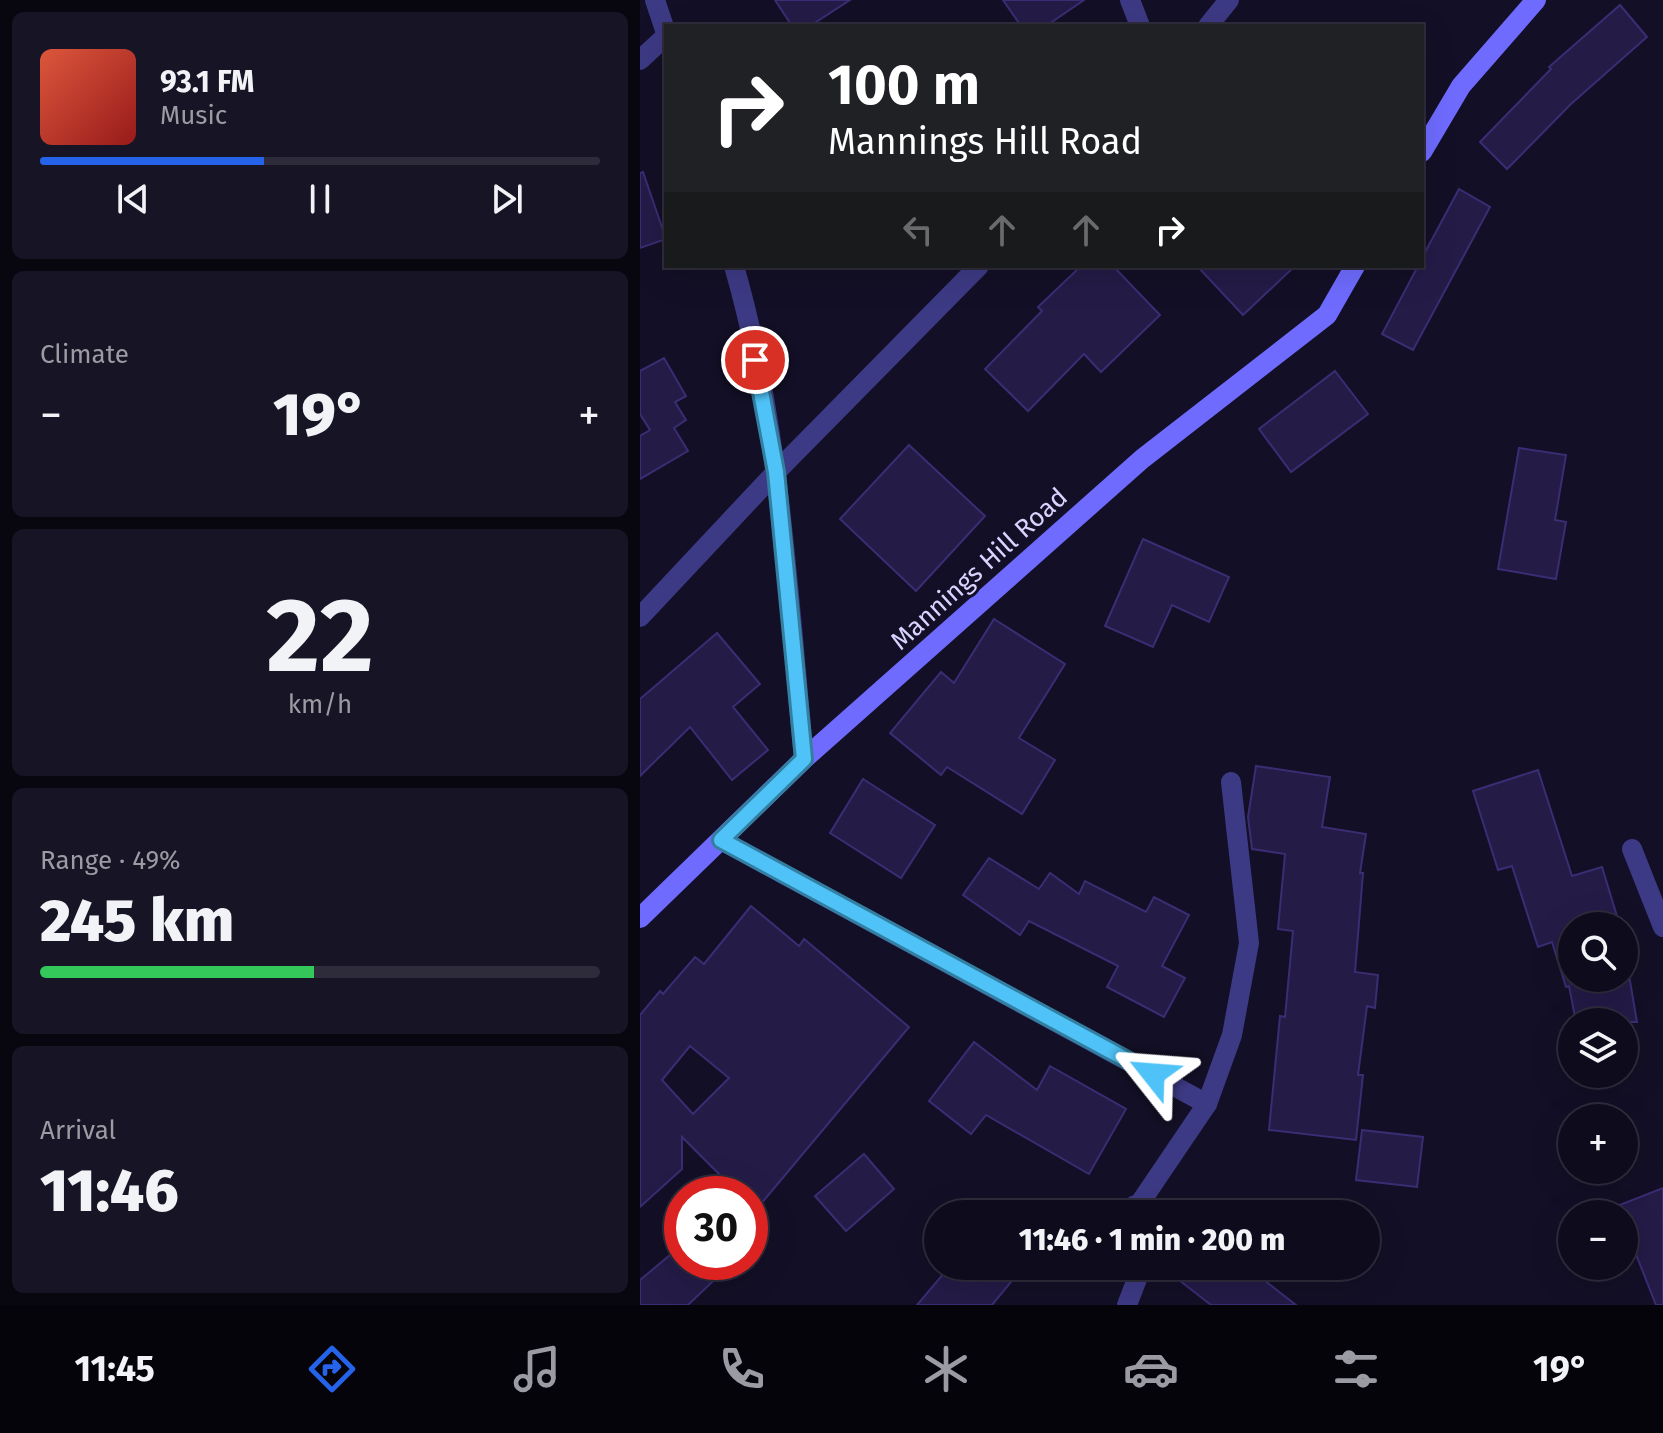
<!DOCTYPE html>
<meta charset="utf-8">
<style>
:root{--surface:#0e0b1c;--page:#171425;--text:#f1f3f6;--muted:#9b9ba3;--line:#2e2b3b;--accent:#2563eb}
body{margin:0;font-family:"Fira Sans",sans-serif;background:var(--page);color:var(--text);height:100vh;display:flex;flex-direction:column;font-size:30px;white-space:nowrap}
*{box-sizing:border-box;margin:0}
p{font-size:26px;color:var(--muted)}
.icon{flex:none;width:44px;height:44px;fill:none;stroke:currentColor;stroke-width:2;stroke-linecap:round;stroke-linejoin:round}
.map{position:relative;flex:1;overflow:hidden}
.details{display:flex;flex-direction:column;gap:12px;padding:12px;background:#08060f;width:640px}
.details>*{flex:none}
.hud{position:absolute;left:24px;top:24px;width:760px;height:244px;border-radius:0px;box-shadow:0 8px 32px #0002,0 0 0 2px var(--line);background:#202124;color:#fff;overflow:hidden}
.buttons{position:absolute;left:918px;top:912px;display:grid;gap:16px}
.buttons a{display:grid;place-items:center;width:80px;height:80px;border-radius:50%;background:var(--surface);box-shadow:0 8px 32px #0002,0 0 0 2px var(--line);font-size:40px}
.speed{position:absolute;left:24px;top:1176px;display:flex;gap:16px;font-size:40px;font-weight:700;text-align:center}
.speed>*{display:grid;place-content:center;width:104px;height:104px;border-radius:50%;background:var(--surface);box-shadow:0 8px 32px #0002,0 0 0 2px var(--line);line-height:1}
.speed .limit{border:12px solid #d22;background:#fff;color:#111}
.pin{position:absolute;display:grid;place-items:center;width:68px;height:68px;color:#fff;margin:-34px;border:4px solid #fff;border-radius:50%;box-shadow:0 2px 8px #0007}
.me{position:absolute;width:88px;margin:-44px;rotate:298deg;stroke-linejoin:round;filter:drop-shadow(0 0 6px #0008)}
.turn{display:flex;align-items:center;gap:28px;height:168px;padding:0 32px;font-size:36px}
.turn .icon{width:104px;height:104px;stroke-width:2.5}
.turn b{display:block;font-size:56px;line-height:68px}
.lanes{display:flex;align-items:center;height:76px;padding:0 32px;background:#0003;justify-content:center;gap:40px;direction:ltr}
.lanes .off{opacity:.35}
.big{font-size:60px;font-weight:800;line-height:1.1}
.details .card{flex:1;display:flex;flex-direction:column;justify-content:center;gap:12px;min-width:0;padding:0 28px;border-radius:12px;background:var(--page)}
.details .dial{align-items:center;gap:0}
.dial b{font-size:104px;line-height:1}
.song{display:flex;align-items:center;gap:24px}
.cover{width:96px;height:96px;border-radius:12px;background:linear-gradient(135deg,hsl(10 70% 55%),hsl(0 70% 35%))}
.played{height:8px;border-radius:4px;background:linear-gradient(90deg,var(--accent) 40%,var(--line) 40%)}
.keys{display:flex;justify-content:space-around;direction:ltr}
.heat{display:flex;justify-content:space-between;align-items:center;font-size:44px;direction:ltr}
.charge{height:12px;border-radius:6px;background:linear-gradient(90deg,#34c759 49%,var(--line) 0)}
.trip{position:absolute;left:284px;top:1200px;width:456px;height:80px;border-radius:40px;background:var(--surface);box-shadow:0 8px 32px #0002,0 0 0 2px var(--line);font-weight:800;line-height:80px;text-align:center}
.dock{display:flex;height:128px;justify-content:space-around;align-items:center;background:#06040b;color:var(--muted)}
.dock .icon{width:56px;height:56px}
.dock .active{color:var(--accent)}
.dock b{font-size:36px;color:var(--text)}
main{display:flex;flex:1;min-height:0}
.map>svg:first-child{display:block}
.building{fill:#241b47;stroke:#3b2d73;stroke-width:2;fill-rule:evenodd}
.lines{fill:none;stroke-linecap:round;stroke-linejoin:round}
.minor{stroke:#3d3a85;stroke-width:20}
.secondary{stroke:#6f6bff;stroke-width:20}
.route-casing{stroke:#337fa1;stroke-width:20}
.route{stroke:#4fc3f7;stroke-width:14}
.labels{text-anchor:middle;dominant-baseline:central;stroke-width:6;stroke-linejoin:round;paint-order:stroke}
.street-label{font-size:26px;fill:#d9d4ff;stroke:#130f26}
</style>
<main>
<section class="details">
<div class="card">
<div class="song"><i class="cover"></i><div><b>93.1 FM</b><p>Music</p></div></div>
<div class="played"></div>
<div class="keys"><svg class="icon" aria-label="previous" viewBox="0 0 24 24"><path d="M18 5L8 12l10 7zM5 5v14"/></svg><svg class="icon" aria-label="pause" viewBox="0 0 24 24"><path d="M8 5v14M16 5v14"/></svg><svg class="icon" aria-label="next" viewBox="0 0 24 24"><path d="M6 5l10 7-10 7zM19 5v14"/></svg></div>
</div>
<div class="card"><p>Climate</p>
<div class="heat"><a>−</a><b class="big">19°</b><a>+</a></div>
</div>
<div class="card dial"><b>22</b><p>km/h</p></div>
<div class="card"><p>Range · 49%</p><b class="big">245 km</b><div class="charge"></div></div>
<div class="card"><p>Arrival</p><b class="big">11:46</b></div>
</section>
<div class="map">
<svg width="1023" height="1305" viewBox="0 0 1023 1305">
<rect width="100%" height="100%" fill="#130f26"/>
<g class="building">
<polygon points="135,0 210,0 170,26 152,26"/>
<polygon points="363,0 444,0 406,26 381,26"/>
<polygon points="980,5 1007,37 931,104 867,169 840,142 911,69 909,67"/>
<polygon points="3,172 26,239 0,248 0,173"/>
<polygon points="819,189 850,207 773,350 742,334 778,266 782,266 782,258"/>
<polygon points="441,266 473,266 520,315 461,372 444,354 388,411 345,369 402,311 398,307"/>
<polygon points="557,266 655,266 603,315"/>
<polygon points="24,358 46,396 35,402 46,420 34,428 48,451 0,479 0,436 10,430 0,414 0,371"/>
<polygon points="695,371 728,414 651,472 619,429"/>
<polygon points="269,445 345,516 276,591 200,519"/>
<polygon points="879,448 926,455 915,520 926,522 916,579 858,569"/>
<polygon points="503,539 589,577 569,622 532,605 513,647 465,626"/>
<polygon points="354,619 425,664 379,738 415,760 382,814 307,767 301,775 250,733 301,672 314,683"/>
<polygon points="77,633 120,684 93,707 128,750 92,780 50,727 0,776 0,699"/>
<polygon points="616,766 690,777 682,827 726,834 720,873 723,873 715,972 738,975 735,1008 727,1006 718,1075 723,1075 716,1140 629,1130 640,1016 645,1017 653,931 638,929 645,854 612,849 608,817"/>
<polygon points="898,770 932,876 962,867 980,926 932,926 932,984 984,978 984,975 989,975 997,1022 936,1022 929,986 926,987 912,942 898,947 872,866 858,870 833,791"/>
<polygon points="223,779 295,825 261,878 190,833"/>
<polygon points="349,858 399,889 410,873 439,894 445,881 506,912 514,897 549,915 522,966 545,978 524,1017 467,987 478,966 389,921 380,935 323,895"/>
<path d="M111 906 159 946 164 939 269 1027 115 1211 110 1205V1194H99L42 1137V1169L0 1207V1015L20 991 23 994 55 957 64 964ZM50 1046 89 1078 53 1114 22 1080Z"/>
<polygon points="334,1042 397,1090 410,1066 486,1109 449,1174 346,1115 331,1134 289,1101"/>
<polygon points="722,1130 783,1137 777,1187 716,1180"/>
<polygon points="224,1154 254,1189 206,1231 175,1196"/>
<polygon points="1023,1188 1023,1305 1016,1305 984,1224 984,1214 980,1214 977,1206"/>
<polygon points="42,1245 42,1262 93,1262 48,1305 0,1305 0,1280"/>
<polygon points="310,1266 384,1266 352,1305 277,1305"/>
<polygon points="521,1266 606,1266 656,1305 571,1305"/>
</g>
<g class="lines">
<g class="minor">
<polyline points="15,0 26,33"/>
<polyline points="490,0 500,26"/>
<polyline points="568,26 589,0"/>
<polyline points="0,60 26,36"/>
<path d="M94 266C140 425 148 595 164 759"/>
<polyline points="0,617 136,472 339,266"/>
<polyline points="81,840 567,1104"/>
<polyline points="992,849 1023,927"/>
<polyline points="330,1208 377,1214"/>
<polyline points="476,1214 500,1203 567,1104 592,1035 609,943 591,782"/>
<polyline points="487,1305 502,1266"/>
</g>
<g class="secondary">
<polyline points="782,152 821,86 896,0"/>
<polyline points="0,918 164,759 502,459 687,315 715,266"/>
</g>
</g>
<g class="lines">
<g class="route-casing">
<polyline id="route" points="115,360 136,472 164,759 81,840 513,1074"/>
</g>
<use href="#route" class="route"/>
</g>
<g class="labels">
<g class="street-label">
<text transform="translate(339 569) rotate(-42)">Mannings Hill Road</text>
</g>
</g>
</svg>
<div class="buttons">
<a><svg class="icon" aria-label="search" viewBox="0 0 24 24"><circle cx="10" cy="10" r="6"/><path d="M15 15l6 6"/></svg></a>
<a><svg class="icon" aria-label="layers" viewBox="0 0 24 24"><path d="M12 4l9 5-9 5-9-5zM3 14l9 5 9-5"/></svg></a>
<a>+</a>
<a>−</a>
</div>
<div class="speed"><div class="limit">30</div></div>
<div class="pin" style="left:115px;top:360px;background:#d93025"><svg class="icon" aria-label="arrive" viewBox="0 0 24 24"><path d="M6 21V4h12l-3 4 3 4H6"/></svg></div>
<svg class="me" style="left:513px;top:1074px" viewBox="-20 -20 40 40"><path d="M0-17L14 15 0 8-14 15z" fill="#4fc3f7" stroke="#fff" stroke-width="4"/></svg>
<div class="trip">11:46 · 1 min · 200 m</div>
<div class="hud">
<div class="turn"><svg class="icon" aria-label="right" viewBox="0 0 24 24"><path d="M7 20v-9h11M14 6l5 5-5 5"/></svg><div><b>100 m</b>Mannings Hill Road</div></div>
<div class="lanes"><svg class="icon off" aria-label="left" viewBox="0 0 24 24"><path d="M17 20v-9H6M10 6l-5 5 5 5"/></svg><svg class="icon off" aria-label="ahead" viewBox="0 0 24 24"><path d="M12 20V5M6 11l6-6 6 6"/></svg><svg class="icon off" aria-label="ahead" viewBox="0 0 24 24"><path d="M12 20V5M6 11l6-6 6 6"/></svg><svg class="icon" aria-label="right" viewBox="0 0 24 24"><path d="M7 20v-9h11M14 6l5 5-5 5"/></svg></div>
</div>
</div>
</main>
<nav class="dock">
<b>11:45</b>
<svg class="icon active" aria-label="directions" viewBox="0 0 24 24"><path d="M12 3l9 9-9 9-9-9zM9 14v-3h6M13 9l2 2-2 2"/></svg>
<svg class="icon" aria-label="music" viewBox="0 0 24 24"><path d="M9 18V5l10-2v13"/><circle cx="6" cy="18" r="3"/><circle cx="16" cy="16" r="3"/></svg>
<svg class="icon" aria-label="phone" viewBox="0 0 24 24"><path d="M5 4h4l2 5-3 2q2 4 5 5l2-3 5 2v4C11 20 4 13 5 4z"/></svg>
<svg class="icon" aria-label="climate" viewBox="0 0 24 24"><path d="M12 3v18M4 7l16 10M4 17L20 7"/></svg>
<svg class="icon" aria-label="car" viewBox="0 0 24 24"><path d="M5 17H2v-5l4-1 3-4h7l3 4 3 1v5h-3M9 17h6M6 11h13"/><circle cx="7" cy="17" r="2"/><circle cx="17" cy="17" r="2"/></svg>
<svg class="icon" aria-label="filters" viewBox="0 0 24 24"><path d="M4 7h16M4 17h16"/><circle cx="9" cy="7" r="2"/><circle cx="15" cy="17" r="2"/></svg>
<b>19°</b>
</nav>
